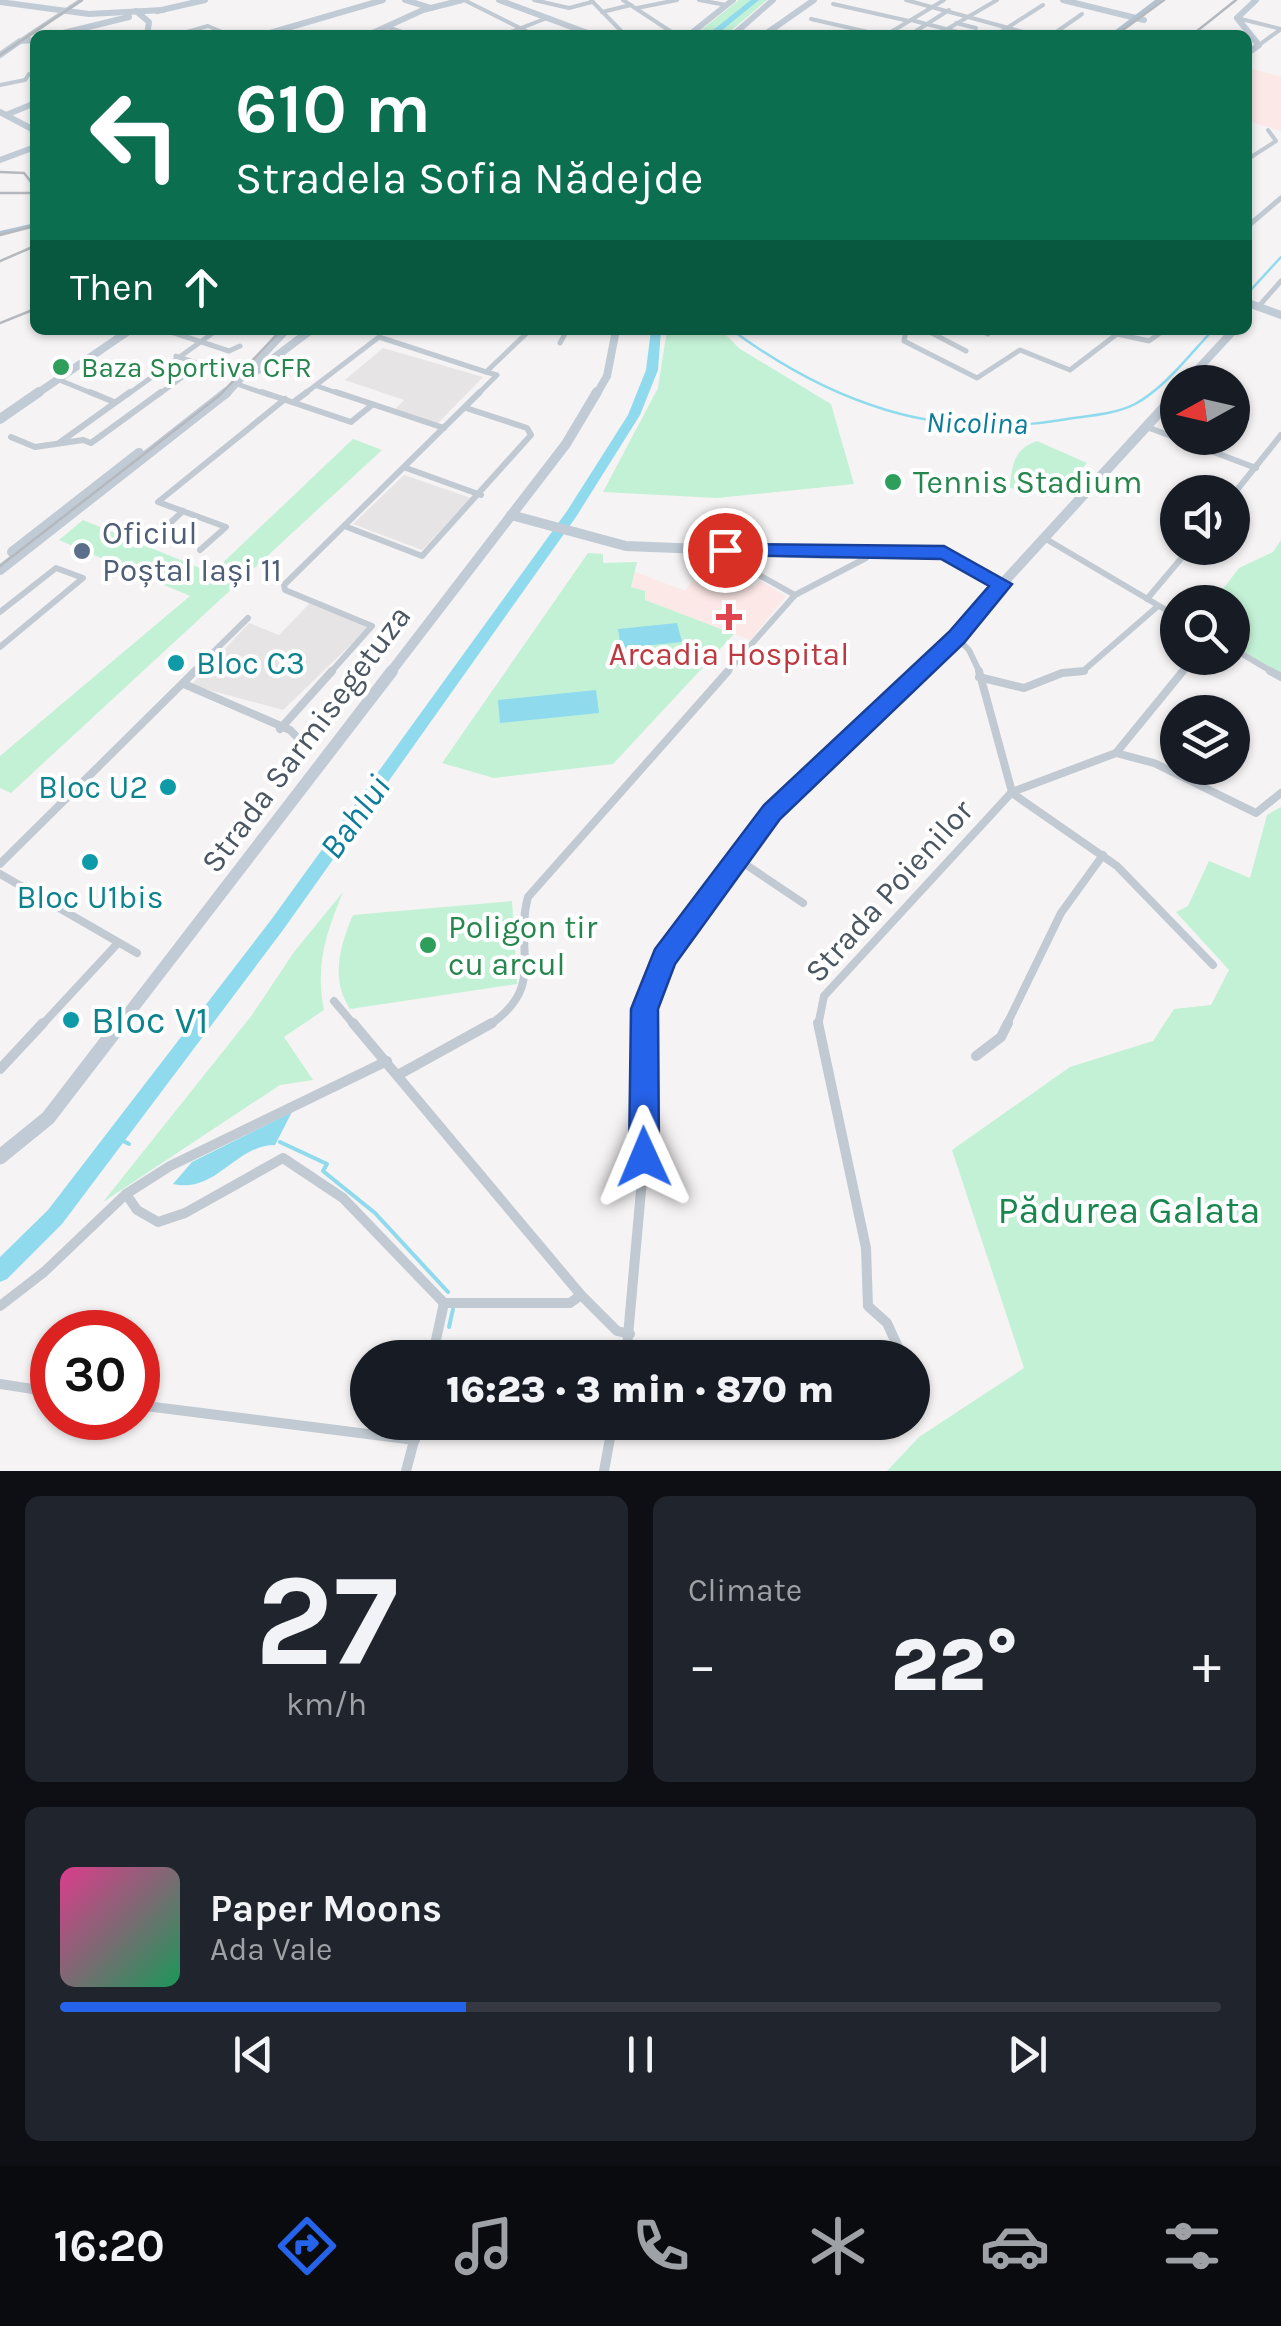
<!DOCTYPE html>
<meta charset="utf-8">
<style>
:root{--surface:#171b24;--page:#20242c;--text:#f1f3f6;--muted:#9ea1a6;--line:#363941;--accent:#2563eb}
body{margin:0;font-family:Karla,sans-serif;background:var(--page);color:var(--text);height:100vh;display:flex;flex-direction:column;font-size:38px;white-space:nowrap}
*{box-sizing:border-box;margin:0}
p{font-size:32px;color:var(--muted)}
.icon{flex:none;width:55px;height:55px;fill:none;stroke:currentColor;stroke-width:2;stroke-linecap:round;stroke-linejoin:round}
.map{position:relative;height:1471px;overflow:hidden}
.side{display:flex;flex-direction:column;gap:25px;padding:25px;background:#0d0f14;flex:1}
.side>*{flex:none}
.top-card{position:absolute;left:30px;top:30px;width:1222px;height:305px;border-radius:15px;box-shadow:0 2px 8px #0004;background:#0b6e4f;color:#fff;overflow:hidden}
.needle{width:65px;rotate:262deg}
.controls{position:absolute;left:1160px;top:365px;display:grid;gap:20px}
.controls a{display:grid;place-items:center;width:90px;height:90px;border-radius:50%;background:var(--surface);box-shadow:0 2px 8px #0004;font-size:50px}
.speed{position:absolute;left:30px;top:1310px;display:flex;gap:20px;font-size:50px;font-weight:700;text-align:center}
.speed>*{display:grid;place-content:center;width:130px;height:130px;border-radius:50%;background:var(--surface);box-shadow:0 2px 8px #0004;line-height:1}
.speed .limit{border:15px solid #d22;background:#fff;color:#111}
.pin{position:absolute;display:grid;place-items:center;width:85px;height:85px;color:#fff;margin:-42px;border:5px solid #fff;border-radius:50%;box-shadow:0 2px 10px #0007}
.me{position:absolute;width:110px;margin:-55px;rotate:359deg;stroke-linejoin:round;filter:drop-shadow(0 0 8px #0008)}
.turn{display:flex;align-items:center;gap:35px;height:210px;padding:0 40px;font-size:45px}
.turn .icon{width:130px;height:130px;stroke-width:2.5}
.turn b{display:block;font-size:70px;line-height:85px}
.then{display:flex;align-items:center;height:95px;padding:0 40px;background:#0003;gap:20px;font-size:38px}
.big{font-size:75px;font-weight:800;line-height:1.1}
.side .tile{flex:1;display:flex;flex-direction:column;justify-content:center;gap:15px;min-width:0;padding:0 35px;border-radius:15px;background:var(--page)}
.side .dial{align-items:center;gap:0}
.dial b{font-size:130px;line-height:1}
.song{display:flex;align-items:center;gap:30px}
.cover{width:120px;height:120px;border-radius:15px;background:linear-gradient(135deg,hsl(330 70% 55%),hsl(150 70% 35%))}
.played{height:10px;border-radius:5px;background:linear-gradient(90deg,var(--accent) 35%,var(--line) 35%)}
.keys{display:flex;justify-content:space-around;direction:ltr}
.heat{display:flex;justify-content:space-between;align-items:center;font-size:55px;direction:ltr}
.side .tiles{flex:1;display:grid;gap:25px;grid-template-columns:1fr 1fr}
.tile:last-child{grid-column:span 2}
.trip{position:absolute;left:350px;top:1340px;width:580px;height:100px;border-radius:50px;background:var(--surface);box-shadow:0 2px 8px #0004;font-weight:800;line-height:100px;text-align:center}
.tab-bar{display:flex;height:160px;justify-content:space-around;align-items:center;background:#090b0e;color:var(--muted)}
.tab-bar .icon{width:70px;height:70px}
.tab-bar .selected{color:var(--accent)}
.tab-bar b{font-size:45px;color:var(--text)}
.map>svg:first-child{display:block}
.education{fill:#e6e4e5}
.medical{fill:#fce8e6}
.green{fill:#c3f1d5}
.water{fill:#90daee}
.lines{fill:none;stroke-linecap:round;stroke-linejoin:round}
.stream-far1{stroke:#90daee;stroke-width:2.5}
.stream{stroke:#90daee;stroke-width:4}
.river{fill:#90daee;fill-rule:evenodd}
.street-far4{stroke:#c1cad2;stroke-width:4}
.street-far3{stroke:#c1cad2;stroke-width:5}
.street-far2{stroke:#c1cad2;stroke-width:6}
.street-far1{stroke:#c1cad2;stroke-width:8}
.street{stroke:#c1cad2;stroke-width:10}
.secondary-far4{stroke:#c1cbd6;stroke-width:6}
.secondary-far3{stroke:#c1cbd6;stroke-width:8}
.secondary-far2{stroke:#c1cbd6;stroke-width:10}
.secondary-far1{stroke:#c1cbd6;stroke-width:12}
.secondary{stroke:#c1cbd6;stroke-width:15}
.primary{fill:#b3c2d1;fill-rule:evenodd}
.tram{stroke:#b5b8bd;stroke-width:2.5}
.rail{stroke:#b5b8bd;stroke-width:2.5}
.route{fill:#2563eb;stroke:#184099;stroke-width:2.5}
.leisure-dot{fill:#2e9e5b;stroke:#fff;stroke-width:4}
.service-dot{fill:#5c6f8a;stroke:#fff;stroke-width:4}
.health-dot{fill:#e0444e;stroke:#fff;stroke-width:4}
.culture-dot{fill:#0f9aa8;stroke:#fff;stroke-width:4}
.labels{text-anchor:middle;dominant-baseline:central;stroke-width:8;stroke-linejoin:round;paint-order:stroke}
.far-leisure-label{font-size:28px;fill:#27864d;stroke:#fff;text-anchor:start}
.far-water-label{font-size:30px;font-style:italic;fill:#0c7c9b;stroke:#fff}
.leisure-label{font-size:32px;fill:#27864d;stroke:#fff;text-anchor:start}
.service-label{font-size:32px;fill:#4e5e75;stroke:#fff;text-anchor:start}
.health-label{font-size:32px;fill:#be3a42;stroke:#fff}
.culture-label{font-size:32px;fill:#0d838f;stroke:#fff;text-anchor:start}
.street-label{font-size:32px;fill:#4a5661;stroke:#fff}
.water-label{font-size:35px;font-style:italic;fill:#0c7c9b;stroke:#fff}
.near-culture-label{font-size:38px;fill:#0d838f;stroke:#fff;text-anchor:start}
.near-park-label{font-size:38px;fill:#17864f;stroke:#fff}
</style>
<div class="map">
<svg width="1281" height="1471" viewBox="0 0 1281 1471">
<rect width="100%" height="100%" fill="#f5f3f3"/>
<g class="education">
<polygon points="383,348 483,377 438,423 395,409 404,400 345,380"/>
<polygon points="404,475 471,498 422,550 353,524"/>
<polygon points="310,603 369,627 283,710 191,685 249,623 279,635"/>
</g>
<g class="medical">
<polygon points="1248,68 1281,77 1281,131 1248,121"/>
<polygon points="703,567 755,586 760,581 786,596 750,640 645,600 631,587 635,572 685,591"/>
</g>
<g class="green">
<polygon points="739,0 767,0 726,35 695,35"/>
<polygon points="667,330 721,330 740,349 831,404 854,484 717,498 603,492 658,388"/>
<polygon points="353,439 382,450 11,793 0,788 0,756 190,596 59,540 83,520 212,573"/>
<path d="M1037 441 1087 463 1070 481 1084 488 1081 491 1045 473 1031 491 1010 488C1012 464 1014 449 1037 441Z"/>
<polygon points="1281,540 1281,674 1233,647 1232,602 1213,602 1239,568 1273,552"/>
<polygon points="588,553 603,554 603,563 637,562 631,587 645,591 645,600 734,634 613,764 494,778 442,763"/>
<polygon points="1281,807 1281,1471 887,1471 919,1437 1024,1368 952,1150 1070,1067 1153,1041 1174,1009 1211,1005 1229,970 1176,912 1188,906 1209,861 1250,878 1267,815"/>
<path d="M343 892C326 933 315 966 324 1010L284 1037 313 1080 280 1085 103 1202 252 1015 294 952Z"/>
<path d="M512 901 517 984 350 1009C330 979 340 945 353 915Z"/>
</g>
<g class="water">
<polygon points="677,623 682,642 621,648 618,629"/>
<polygon points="596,690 599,713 500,723 498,700"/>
<path d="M292 1112 275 1145C235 1145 216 1194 173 1184L192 1162Z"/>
</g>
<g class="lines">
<g class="stream-far1">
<polyline points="1248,293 1281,257"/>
<path d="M732 330C831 403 937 441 1061 420 1084 416 1114 415 1135 404 1165 388 1190 354 1213 330"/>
</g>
<g class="stream">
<polyline points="114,1136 129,1144"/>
<polyline points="280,1142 327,1164 323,1171 375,1213 448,1292"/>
<polyline points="449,1327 453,1309"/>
</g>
<g class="river">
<polygon points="751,0 759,0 716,35 707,35"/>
<polygon points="651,330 661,330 658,370 640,415 576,517 283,930 62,1224 7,1279 0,1282 0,1257 48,1210 271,920 567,511 628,415 646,370"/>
</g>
<g class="street-far4">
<polyline points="464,0 534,35"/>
<polyline points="534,0 569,8 592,2"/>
<polyline points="591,0 625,35"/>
<polyline points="623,0 676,35"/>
<polyline points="699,0 726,5"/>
<polyline points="906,0 1034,35"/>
<polyline points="833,4 909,21"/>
<polyline points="637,8 677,0"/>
<polyline points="602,12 631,5"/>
<polyline points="1237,18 1281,29"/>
<polyline points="811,19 881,35"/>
<polyline points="911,20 965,34"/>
<polyline points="956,23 976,28"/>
<polyline points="387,27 411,35"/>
<polyline points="916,31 949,10"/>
<polyline points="176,35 208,26 229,35"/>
<polyline points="503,35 547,18"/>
<polyline points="886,35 944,0"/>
<polyline points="937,35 997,0"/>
<polyline points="996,35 1043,5"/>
<polyline points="1052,35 1082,14"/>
<polyline points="20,41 81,0"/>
<polyline points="1259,45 1281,29"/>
<polyline points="0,85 25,80 29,74"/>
<polyline points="1248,159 1276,141 1268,130"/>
</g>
<g class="street-far3">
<polyline points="1248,226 1281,198"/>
<polyline points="1258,307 1281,281"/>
<polyline points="165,330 229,351 240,346"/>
<polyline points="906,330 904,341 977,378 1020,350 1070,370 1117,334 1149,341 1164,330"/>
<polyline points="926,330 966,351"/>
<polyline points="979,330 988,334"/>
<polyline points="560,343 567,330"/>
<polyline points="57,379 96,395"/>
<polyline points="237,384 269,395"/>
<polyline points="317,386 343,395"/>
<polyline points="127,395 217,330"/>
<polyline points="158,395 200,364 176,356"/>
<polyline points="303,395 379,337 486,372"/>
<polyline points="477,395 497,375 486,372 530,330"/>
</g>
<g class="street-far2">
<polyline points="90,392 114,402"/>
<polyline points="262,392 351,422 372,405"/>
<polyline points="336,392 444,428"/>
<polyline points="295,401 307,392"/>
<polyline points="1147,427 1256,468"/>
<polyline points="11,437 35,447 83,440 91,443 161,392"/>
<polyline points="59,443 130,392"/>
<polyline points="406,468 481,495"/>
<polyline points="1232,496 1281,435"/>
<polyline points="347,527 422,556 531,435 527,428 466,408"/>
<polyline points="154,538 183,511"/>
<polyline points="1046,539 1178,617"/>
<polyline points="200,550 226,527 158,502 285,399"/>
<polyline points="725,550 723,555 795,595"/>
<polyline points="1147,599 1190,548"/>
<polyline points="0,612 56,568 83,578 0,647"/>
<polyline points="957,638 969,650 980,673"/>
<polyline points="1232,648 1274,673"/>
<polyline points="192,673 248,618"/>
<polyline points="330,673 372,626 285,590 284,585 480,392"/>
<polyline points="726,673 795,595 866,558 865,554"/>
<polyline points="920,673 957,638 1002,584"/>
<polyline points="1062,673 1082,672 1158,606"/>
<polyline points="1181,673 1193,658"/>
</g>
<g class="street-far1">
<polyline points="979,671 1012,792"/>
<polyline points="1270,671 1281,677"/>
<polyline points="979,677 1024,688 1062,673 1084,671"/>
<polyline points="184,684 290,730 298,738"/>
<polyline points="280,729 332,671"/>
<polyline points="1116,753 1154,763 1256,813 1281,793"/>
<polyline points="1012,793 1117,866 1213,965"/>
<polyline points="736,858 803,903"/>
<polyline points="0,864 195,671"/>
<polyline points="0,874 137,953"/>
<polyline points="334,1001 355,1026"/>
<polyline points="41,1026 118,943"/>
<path d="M488 1026C548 986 513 951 528 897L728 671"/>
<polyline points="643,1026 656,973 772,812 922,671"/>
<polyline points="818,1026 824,996 1012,792 1116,753 1183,671"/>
<polyline points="1006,1026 1061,913 1103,855"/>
</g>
<g class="street">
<polyline points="353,1023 581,1295"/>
<polyline points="818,1023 866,1248 868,1306 887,1323 903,1358"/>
<polyline points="976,1056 1001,1037 1008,1023"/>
<polyline points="0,1069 43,1023"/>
<polyline points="398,1075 492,1023"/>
<polyline points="126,1194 137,1210 158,1222 185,1213 283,1158 343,1198 444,1303"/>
<polyline points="444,1303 570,1303 581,1295 617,1331 630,1334"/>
<polyline points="0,1306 44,1272 126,1194 170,1166 387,1061"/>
<polyline points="432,1358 444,1303"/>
<polyline points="626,1358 644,1157 643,1023"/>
<polyline points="0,1384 52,1392"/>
<polyline points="138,1405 415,1440"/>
<polyline points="406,1471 419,1422"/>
<polyline points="604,1471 613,1422"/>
</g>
<g class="secondary-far4">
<polyline points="405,0 431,8"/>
<polyline points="499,0 593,35"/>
<polyline points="1063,0 1144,20"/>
<polyline points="0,2 89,14 163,10"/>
<polyline points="136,11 149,22 147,35"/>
<polyline points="157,11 205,0"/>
<polyline points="55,35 129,17"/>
<polyline points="263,35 383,0"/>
<polyline points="368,35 423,10 462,0"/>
<polyline points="689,35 733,0"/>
<polyline points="733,35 773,0"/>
<polyline points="764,35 814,0"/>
<polyline points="1248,53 1259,45 1237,18 1256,0"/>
<polyline points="0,55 20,41 35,40"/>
<polyline points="0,112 32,129 35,141"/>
<polyline points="6,115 35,103"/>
<polyline points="0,160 35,147"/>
</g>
<g class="secondary-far3">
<polyline points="1248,303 1281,315"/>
<polyline points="258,370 311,330"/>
<polyline points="1186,382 1234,330"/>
<polyline points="35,395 130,330"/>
<polyline points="225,395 286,330"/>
<polyline points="596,395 607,376 616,330"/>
</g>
<g class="secondary-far2">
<polyline points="0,419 39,392"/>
<polyline points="511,515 626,546 823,554 944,552 1002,584 1178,392"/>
<polyline points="12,552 139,453"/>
<polyline points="0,570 227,392"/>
<polyline points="390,673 566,444 597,392"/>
</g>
<polyline class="secondary-far1" points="119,1026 392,671"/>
<polyline class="secondary" points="0,1157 48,1118 121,1023"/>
<g class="primary">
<polygon points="1155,0 1162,0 1116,35 1109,35"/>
<polygon points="35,223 35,227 0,235 0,231"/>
</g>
<g class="tram">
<polyline points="1116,35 1164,0"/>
<polyline points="0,55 82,0"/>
<polyline points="0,172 24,173 35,187"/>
<polyline points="0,193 35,193"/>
<polyline points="0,235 35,226"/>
<polyline points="0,566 220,395 281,330"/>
</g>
<g class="rail">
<polyline points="1192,35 1236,0"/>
<polyline points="0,261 35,246"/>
<polyline points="0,323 35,309"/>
</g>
</g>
<polygon class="route" points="725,544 944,546 1012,584 964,643 780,819 675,964 658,1009 659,1157 654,1168 644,1172 634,1168 629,1157 631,1009 655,949 764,805 949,632 989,586 941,559 718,555 718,546"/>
<g class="leisure-dot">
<circle cx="61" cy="367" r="10"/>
<circle cx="893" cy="482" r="10"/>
<circle cx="428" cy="945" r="10"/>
</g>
<circle class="service-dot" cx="82" cy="551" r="10"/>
<path class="health-dot" d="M724 602h10v10h10v10h-10v10h-10v-10h-10v-10h10z"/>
<g class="culture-dot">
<circle cx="176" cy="663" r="10"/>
<circle cx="168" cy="787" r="10"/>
<circle cx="90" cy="862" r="10"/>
<circle cx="71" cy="1020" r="10"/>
</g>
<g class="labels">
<g class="far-leisure-label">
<text x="81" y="367">Baza Sportiva CFR</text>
</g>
<g class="far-water-label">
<text transform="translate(977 423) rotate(1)">Nicolina</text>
</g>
<g class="leisure-label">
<text x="913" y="482">Tennis Stadium</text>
<text x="448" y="927">Poligon tir<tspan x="448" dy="37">cu arcul</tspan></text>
</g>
<g class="service-label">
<text x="102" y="533">Oficiul<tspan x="102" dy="37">Poștal Iași 11</tspan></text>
</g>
<g class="health-label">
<text x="729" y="654">Arcadia Hospital</text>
</g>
<g class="culture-label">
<text x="196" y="663">Bloc C3</text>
<text x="148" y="787" text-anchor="end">Bloc U2</text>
<text x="90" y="897" text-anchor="middle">Bloc U1bis</text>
</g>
<g class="street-label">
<text transform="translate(306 739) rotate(-53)">Strada Sarmisegetuza</text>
<text transform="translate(889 891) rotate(-48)">Strada Poienilor</text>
</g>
<g class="water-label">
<text transform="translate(355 817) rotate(-54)">Bahlui</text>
</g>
<g class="near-culture-label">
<text x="91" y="1020">Bloc V1</text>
</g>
<g class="near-park-label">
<text x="1129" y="1210">Pădurea Galata</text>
</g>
</g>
</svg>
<div class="controls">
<a><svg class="needle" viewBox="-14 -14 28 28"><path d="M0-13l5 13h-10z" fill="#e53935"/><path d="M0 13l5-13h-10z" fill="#9ea1a6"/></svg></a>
<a><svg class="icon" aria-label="sound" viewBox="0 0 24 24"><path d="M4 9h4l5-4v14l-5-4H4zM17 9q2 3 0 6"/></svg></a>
<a><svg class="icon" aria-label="search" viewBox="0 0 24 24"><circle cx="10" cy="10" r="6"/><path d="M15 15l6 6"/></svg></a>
<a><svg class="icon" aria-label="layers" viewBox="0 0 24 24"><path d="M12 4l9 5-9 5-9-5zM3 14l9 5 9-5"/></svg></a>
</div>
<div class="speed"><div class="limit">30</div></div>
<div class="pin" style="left:725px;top:550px;background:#d93025"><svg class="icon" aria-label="arrive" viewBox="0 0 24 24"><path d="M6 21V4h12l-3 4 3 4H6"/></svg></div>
<svg class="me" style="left:644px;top:1157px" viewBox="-20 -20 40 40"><path d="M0-17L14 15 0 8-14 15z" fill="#2563eb" stroke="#fff" stroke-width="4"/></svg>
<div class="trip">16:23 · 3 min · 870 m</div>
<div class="top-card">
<div class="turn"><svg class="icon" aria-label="left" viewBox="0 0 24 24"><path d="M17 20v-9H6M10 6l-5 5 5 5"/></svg><div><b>610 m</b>Stradela Sofia Nădejde</div></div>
<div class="then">Then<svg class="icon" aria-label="ahead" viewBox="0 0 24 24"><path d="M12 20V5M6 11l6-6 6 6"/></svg></div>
</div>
</div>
<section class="side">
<div class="tiles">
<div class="tile dial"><b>27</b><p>km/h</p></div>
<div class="tile"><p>Climate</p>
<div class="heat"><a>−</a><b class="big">22°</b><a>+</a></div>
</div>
<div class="tile">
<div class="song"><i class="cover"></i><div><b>Paper Moons</b><p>Ada Vale</p></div></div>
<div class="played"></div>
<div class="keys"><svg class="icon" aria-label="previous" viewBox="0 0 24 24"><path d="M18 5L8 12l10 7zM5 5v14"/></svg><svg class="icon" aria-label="pause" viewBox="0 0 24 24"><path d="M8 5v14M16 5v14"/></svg><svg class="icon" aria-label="next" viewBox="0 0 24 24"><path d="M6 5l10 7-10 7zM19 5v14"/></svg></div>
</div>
</div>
</section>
<nav class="tab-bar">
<b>16:20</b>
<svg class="icon selected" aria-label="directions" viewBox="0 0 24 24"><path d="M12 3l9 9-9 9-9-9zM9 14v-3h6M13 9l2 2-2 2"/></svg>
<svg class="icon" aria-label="music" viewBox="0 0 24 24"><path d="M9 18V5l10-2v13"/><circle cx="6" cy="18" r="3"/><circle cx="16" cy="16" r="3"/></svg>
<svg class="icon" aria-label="phone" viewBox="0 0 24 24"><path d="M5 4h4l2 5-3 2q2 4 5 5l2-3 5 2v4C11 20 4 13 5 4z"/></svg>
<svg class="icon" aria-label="climate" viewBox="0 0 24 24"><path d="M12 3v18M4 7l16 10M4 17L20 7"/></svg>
<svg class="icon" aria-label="car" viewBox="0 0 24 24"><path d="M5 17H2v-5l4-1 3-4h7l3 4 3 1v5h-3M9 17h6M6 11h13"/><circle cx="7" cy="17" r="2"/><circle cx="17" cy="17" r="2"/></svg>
<svg class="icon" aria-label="filters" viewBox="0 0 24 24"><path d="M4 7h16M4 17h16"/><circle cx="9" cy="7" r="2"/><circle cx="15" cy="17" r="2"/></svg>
</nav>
